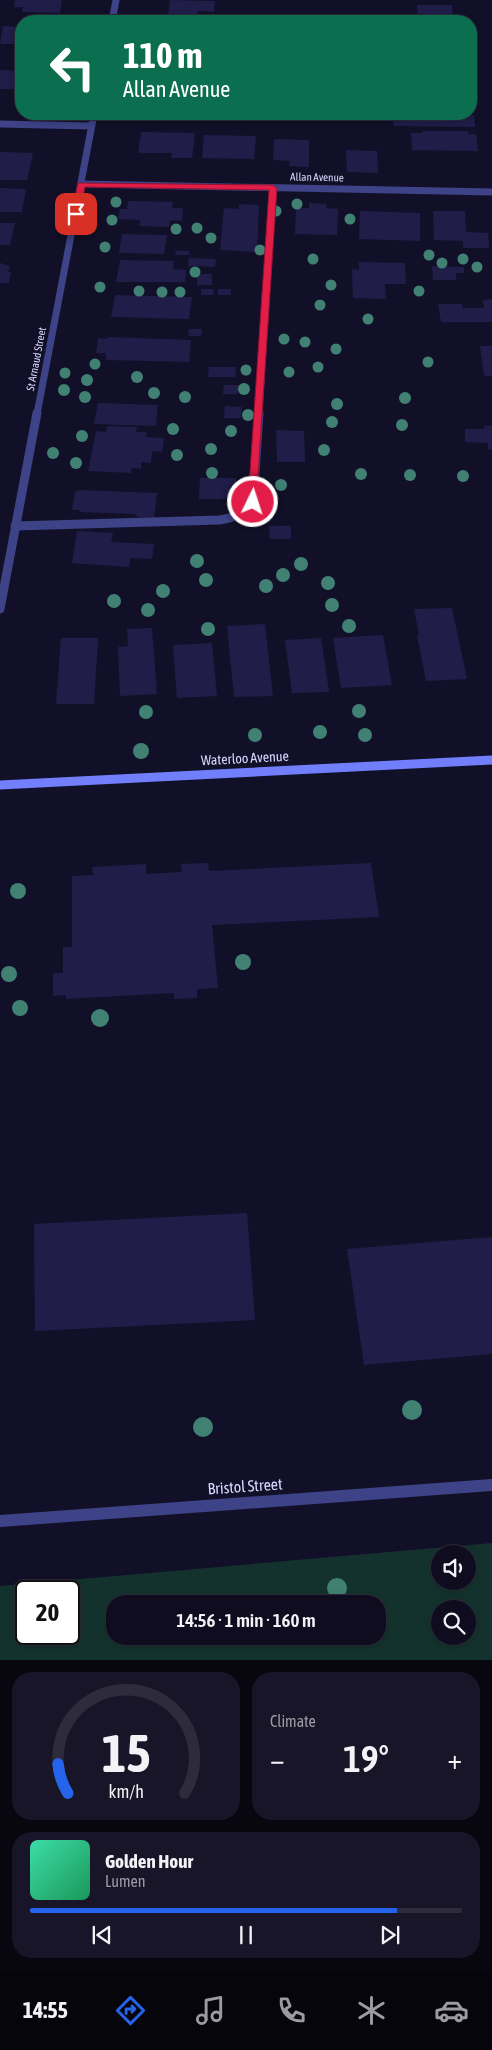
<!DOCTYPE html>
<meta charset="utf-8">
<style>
:root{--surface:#0e0c1e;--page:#171527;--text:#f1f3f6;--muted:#9b9ba4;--line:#2e2c3c;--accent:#2563eb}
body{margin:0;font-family:"Asap Condensed",sans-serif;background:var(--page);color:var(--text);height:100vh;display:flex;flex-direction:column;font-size:19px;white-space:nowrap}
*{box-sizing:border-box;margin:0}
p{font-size:16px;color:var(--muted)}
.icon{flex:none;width:28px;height:28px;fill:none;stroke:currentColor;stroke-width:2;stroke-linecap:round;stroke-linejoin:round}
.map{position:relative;height:1660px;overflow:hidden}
.sheet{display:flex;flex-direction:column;gap:12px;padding:12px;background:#080710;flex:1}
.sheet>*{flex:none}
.top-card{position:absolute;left:15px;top:15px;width:462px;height:105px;border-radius:20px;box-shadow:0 2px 8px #0003,0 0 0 1px var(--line);background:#0b6e4f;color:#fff;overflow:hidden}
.tools{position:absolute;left:431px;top:1545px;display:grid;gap:10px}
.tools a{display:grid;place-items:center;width:45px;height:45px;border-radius:50%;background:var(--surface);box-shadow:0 2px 8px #0003,0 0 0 1px var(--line);font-size:25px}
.speed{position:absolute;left:15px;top:1580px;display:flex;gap:10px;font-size:25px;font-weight:700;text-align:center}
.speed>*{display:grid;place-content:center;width:65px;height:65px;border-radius:50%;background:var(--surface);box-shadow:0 2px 8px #0003,0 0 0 1px var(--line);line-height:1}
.speed .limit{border:2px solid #111;border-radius:8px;background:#fff;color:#111}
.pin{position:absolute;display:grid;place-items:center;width:42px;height:42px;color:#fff;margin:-21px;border-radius:10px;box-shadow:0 2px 8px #0006}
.me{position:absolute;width:55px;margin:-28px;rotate:4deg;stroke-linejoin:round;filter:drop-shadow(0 0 4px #0008)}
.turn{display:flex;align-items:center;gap:18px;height:105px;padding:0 25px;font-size:22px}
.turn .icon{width:65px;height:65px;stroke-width:2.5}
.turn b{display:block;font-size:35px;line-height:42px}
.big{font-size:38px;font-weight:600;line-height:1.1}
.sheet .tile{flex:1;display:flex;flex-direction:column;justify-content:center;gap:8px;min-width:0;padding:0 18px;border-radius:20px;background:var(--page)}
.sheet .dial{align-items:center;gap:0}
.dial svg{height:130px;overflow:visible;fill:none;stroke:var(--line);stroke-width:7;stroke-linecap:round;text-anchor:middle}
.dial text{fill:var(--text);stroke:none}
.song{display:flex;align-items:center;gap:15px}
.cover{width:60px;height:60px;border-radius:8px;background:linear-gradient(135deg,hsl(160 70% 55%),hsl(150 70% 35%))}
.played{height:5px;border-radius:2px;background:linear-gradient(90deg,var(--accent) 85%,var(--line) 85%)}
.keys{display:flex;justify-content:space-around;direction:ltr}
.heat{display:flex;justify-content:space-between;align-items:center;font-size:28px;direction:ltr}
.sheet .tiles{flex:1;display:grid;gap:12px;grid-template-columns:1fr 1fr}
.tile:last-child{grid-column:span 2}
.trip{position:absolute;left:106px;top:1595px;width:280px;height:50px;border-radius:20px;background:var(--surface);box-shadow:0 2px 8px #0003,0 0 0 1px var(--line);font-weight:600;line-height:50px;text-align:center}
.dock{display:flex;height:80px;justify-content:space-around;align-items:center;background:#06050c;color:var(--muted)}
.dock .icon{width:35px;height:35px}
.dock .active{color:var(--accent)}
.dock b{font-size:22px;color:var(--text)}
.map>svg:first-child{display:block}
.green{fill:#14322d;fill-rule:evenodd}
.building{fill:#201d49}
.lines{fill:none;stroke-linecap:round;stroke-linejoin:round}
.lane-far1{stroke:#3d4386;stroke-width:7}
.lane{stroke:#3d4386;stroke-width:9}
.street-far2{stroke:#3d4386;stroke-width:7}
.street-far1{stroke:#3d4386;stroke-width:9}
.street{stroke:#3d4386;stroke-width:12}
.secondary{stroke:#717ffc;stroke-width:9}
.tree{fill:#408173}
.route{fill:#e11d48;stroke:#92132f}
.labels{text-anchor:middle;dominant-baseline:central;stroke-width:5;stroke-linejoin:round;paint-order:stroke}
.far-street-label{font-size:11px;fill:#d8d8fe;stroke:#121028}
.street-label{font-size:14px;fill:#d8d8fe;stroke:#121028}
.near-street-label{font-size:16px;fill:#d8d8fe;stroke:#121028}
</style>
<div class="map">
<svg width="492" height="1660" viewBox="0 0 492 1660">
<rect width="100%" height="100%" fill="#121028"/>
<path class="green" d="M492 1543V1660H0V1586ZM440 1554H468V1581H440ZM26 1591H69V1634H26ZM115 1604H378V1636H115ZM440 1609H468V1636H440Z"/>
<g class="building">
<polygon points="15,0 62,0 60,13 22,12 23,7 14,7"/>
<polygon points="170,0 215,1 214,12 198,11 198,16 168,16"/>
<polygon points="417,5 452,5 454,21 418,21"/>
<polygon points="207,17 232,17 232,21 206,21"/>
<polygon points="3,26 21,27 21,44 0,44"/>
<polygon points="0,70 21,71 21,89 0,89"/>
<polygon points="393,114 474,115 475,127 394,126"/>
<polygon points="423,131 468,131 468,134 476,134 478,151 412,150 411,133 423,133"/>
<polygon points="141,132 195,133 192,158 171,158 172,153 138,153"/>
<polygon points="204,135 256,136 254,159 202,158"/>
<polygon points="274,139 309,140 309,167 289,166 290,161 273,160"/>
<polygon points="346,150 377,151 378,173 347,172"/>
<polygon points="0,152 33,153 27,180 0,180"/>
<polygon points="0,188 26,189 22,212 0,212"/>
<polygon points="128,201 173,202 172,208 183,208 182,221 170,220 169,227 139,226 140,220 118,219 120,209 127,209"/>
<polygon points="309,203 326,204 326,208 338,209 337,235 295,234 296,208 309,208"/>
<polygon points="239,204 259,205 257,252 220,250 224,208 239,209"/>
<polygon points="360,211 420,213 420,241 359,239"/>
<polygon points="433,211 465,211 466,232 488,233 489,248 463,248 463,241 434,240"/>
<polygon points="0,223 15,223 10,245 0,245"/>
<polygon points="122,234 167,235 164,254 119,253"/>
<polygon points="176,251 189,251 189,255 175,255"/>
<polygon points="189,258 216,259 215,267 188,266"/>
<polygon points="120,260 174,261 173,269 186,270 185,282 116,282"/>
<polygon points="359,262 405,263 406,284 385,284 386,299 353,298 352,269 359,270"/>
<polygon points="0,263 10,266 8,272 11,272 9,283 0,283"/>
<polygon points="432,266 464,267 464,273 456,273 456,280 433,280"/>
<rect x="197" y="274" width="15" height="11"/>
<polygon points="201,289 214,289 213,295 201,295"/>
<rect x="218" y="289" width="13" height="6"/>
<polygon points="115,295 192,297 189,319 111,317"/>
<polygon points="492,299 492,322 441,322 438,304 462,304 463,308 484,308 483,300"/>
<polygon points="189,329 202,329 201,336 188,336"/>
<polygon points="108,337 191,340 189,362 106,360 106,353 96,353 98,338 107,339"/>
<polygon points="480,346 492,346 492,376 484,376"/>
<polygon points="209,367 236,367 235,377 208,377"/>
<polygon points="224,385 239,385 238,394 223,394"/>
<polygon points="98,403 158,405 156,426 94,424"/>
<polygon points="225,406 242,407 241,418 224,418"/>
<polygon points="107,426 137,427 136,432 147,432 146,437 164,438 162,452 152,451 151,463 141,462 141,469 131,468 131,473 88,471 96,431 106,432"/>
<polygon points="484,426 492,426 492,450 488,449 488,443 465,442 465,429 484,429"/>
<polygon points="276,430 304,431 305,462 277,462"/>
<polygon points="200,478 236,478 235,499 199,499"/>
<polygon points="81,490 157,493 154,518 137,517 136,514 79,512 80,510 72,510 75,492"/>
<polygon points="269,526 291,526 291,539 270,539"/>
<polygon points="77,531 113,533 111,542 154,544 152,559 130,558 129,567 72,563"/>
<polygon points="452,608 467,679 426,681 417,635 419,635 414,609"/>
<polygon points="265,624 273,696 234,697 227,626"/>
<polygon points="152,628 157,694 120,696 118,647 128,646 127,629"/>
<polygon points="383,635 392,685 341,688 333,638"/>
<polygon points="61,638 98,638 94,704 56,704"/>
<polygon points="321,638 329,692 292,693 285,640"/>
<polygon points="212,643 217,696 177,698 173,645"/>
<polygon points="208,863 209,871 371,863 379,917 212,925 218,988 197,989 197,998 174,999 174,993 66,999 66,995 53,996 53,973 63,973 63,947 72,947 72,876 93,875 92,867 146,864 146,874 182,872 181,864"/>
<polygon points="247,1213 255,1320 35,1331 34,1224"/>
<polygon points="492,1237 492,1354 364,1365 347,1249"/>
</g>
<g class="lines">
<polyline class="lane-far1" points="259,414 273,188"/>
<path class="lane" d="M15 526 219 520C233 518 244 514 253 502L259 413"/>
<g class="street-far2">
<polyline points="112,21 116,0"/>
<polyline points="0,124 91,126"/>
<polyline points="81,184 492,192"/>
<polyline points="37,414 94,114"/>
</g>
<polyline class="street-far1" points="0,609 37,413"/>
<polyline class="street" points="0,1521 492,1485"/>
<polyline class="secondary" points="0,785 492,760"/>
</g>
<g class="tree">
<circle cx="116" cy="202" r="5.5"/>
<circle cx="297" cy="204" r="5.5"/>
<circle cx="276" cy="211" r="5.5"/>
<circle cx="350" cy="219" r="5.5"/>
<circle cx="112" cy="220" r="5.5"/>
<circle cx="197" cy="228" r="5.5"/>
<circle cx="176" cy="229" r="5.5"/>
<circle cx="211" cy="238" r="5.5"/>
<circle cx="105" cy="247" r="5.5"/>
<circle cx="260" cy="250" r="5.5"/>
<circle cx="429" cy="255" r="5.5"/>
<circle cx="313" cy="259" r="5.5"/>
<circle cx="463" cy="259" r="5.5"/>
<circle cx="442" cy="263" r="5.5"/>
<circle cx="477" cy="267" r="5.5"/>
<circle cx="195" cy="272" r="5.5"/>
<circle cx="331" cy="285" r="5.5"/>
<circle cx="100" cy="287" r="5.5"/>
<circle cx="139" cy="291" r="5.5"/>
<circle cx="419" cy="291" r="5.5"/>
<circle cx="162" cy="292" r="5.5"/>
<circle cx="180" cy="292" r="5.5"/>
<circle cx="320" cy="305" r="5.5"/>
<circle cx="368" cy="319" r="5.5"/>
<circle cx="284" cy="339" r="5.5"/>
<circle cx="305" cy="342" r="5.5"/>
<circle cx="336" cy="349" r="5.5"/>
<circle cx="428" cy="362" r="5.5"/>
<circle cx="95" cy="364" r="5.5"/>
<circle cx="318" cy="367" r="5.5"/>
<circle cx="246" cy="370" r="5.5"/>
<circle cx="289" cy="372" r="5.5"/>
<circle cx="65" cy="373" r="5.5"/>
<circle cx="137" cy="377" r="6"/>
<circle cx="87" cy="380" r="6"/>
<circle cx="244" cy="389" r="6"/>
<circle cx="64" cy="390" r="6"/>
<circle cx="154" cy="393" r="6"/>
<circle cx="85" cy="397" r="6"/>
<circle cx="185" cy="397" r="6"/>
<circle cx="405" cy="398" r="6"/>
<circle cx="337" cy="404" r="6"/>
<circle cx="248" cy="415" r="6"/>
<circle cx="332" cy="422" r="6"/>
<circle cx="402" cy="425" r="6"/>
<circle cx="173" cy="429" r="6"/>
<circle cx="231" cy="431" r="6"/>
<circle cx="82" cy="436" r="6"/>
<circle cx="211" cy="449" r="6"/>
<circle cx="324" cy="450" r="6"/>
<circle cx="53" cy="453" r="6"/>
<circle cx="177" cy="455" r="6"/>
<circle cx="76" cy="463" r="6"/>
<circle cx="212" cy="473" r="6"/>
<circle cx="361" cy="474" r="6"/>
<circle cx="410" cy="475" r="6"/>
<circle cx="463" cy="476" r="6"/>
<circle cx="281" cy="485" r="6"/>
<circle cx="197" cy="561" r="7"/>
<circle cx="301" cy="564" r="7"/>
<circle cx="283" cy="575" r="7"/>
<circle cx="206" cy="580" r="7"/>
<circle cx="328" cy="583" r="7"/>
<circle cx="266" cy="586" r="7"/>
<circle cx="163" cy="591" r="7"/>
<circle cx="114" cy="601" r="7"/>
<circle cx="332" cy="605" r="7"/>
<circle cx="148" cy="610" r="7"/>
<circle cx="349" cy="626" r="7"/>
<circle cx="208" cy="629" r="7"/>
<circle cx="359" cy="711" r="7"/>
<circle cx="146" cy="712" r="7"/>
<circle cx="320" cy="732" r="7"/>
<circle cx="255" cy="735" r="7"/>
<circle cx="365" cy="735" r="7"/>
<circle cx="141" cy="751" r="8"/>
<circle cx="18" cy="891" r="8"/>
<circle cx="243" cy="962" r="8"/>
<circle cx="9" cy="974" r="8"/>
<circle cx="20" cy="1008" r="8"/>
<circle cx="100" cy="1018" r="9"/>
<circle cx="412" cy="1410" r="10"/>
<circle cx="203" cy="1427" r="10"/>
<circle cx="337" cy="1588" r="10"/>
</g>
<polygon class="route" points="78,183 273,185 277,188 256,505 253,506 248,502 269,190 85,187 80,214 76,216 71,214"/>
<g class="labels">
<g class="far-street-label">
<text transform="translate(317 177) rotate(1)">Allan Avenue</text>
<text transform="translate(36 359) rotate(-79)">St Arnaud Street</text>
</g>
<g class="street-label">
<text transform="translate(245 758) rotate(-3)">Waterloo Avenue</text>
</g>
<g class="near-street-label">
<text transform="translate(245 1486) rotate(-4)">Bristol Street</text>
</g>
</g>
</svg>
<div class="tools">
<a><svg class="icon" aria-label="sound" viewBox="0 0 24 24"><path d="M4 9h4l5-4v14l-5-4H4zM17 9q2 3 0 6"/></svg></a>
<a><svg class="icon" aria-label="search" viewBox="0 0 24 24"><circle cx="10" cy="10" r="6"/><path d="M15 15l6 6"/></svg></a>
</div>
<div class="speed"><div class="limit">20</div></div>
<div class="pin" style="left:76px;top:214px;background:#d93025"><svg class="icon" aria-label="arrive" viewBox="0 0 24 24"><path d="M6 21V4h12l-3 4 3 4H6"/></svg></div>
<svg class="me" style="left:253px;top:502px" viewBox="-20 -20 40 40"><circle r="17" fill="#e11d48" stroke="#fff" stroke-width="3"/><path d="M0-11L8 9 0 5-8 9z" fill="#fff"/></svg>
<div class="trip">14:56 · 1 min · 160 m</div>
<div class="top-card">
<div class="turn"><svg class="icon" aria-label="left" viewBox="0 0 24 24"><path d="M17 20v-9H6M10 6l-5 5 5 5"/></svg><div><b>110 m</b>Allan Avenue</div></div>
</div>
</div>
<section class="sheet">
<div class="tiles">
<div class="tile dial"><svg viewBox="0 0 100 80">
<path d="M14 69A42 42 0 1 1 86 69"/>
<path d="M14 69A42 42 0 0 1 8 51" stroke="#2563eb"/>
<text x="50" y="56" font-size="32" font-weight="700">15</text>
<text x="50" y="72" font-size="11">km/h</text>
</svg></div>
<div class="tile"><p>Climate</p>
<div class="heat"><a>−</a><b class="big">19°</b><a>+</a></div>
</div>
<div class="tile">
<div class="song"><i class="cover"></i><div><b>Golden Hour</b><p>Lumen</p></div></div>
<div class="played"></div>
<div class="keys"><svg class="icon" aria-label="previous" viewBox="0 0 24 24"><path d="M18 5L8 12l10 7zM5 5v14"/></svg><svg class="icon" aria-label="pause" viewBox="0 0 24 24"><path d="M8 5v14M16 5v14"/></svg><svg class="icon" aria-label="next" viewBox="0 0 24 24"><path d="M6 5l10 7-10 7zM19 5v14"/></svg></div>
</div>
</div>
</section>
<nav class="dock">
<b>14:55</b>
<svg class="icon active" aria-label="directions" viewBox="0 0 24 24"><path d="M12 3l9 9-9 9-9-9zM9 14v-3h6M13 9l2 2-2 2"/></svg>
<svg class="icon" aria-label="music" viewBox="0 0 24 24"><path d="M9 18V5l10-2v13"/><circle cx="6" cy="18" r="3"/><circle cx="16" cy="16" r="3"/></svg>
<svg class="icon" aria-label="phone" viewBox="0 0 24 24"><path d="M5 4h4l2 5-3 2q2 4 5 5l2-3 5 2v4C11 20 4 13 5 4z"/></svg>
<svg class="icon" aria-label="climate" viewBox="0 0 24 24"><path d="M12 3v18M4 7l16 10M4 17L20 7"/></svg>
<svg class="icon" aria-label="car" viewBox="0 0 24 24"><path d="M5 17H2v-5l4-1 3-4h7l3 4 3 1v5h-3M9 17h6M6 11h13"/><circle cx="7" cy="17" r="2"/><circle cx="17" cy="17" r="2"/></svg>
</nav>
